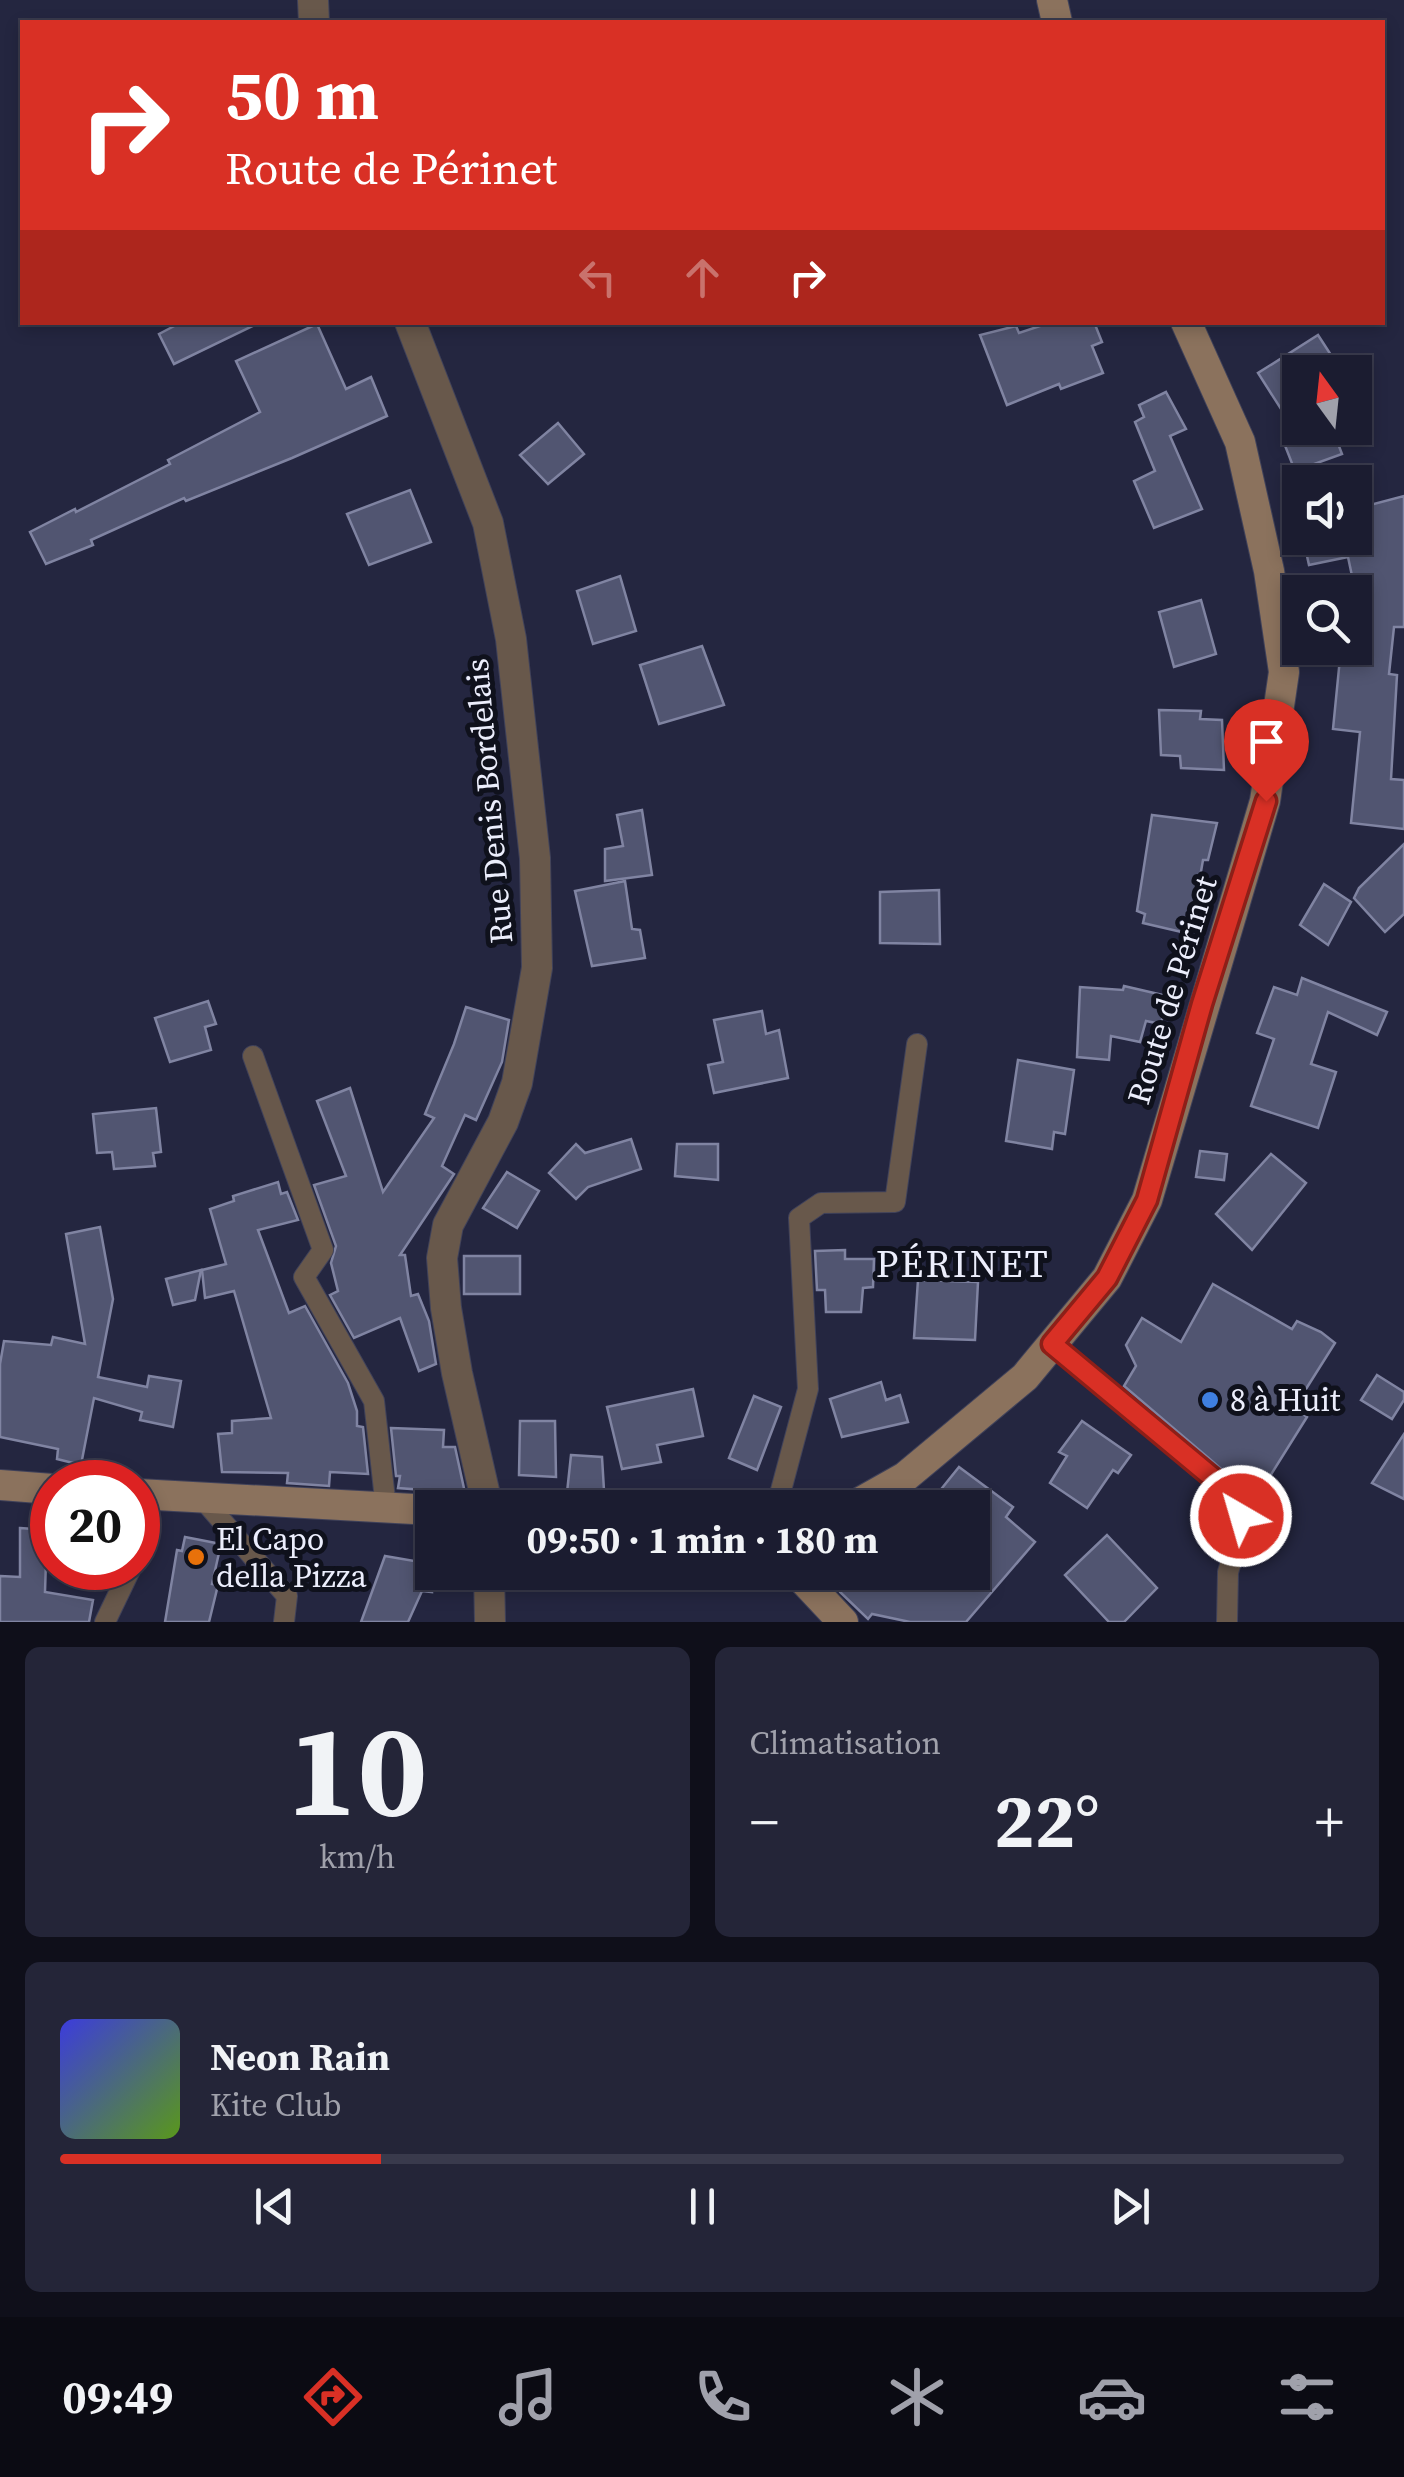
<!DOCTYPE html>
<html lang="fr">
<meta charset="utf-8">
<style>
:root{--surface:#1b1c30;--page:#242538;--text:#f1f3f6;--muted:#a0a1ab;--line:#393a4c;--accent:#d93025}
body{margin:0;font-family:"Source Serif 4",serif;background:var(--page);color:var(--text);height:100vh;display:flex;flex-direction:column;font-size:38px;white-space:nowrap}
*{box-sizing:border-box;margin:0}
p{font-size:32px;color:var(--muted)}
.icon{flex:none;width:55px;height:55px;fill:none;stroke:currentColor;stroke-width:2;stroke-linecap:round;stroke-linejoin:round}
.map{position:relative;height:1622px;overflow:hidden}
.side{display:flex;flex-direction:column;gap:25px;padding:25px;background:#0f0f1a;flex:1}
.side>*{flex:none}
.guide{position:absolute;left:20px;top:20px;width:1365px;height:305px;border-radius:0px;box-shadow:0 5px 15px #0003,0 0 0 2px var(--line);background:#d93025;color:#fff;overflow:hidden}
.needle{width:65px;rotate:345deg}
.fabs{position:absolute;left:1282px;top:355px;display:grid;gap:20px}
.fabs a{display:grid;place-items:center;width:90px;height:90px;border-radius:0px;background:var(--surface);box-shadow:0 5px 15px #0003,0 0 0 2px var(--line);font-size:50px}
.speed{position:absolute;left:30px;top:1460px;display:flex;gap:20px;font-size:50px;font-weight:700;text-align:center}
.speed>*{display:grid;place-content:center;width:130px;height:130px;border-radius:50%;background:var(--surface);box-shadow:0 5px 15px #0003,0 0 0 2px var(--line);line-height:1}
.speed .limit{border:15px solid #d22;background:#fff;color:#111}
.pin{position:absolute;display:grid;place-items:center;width:85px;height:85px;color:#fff;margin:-102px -42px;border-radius:50% 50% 50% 0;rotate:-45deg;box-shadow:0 0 10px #0007}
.pin .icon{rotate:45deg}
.me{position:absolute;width:110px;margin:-55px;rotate:322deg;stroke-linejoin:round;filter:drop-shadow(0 0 8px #0008)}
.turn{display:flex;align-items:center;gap:35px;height:210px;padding:0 40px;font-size:45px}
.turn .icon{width:130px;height:130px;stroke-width:2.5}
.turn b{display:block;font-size:70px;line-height:85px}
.lanes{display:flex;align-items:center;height:95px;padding:0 40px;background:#0003;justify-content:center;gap:50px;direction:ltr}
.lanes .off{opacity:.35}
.big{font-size:75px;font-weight:700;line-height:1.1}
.side .tile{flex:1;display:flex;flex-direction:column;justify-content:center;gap:15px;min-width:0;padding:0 35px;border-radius:15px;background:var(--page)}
.side .dial{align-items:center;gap:0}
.dial b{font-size:130px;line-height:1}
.song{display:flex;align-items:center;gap:30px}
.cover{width:120px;height:120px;border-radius:15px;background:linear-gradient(135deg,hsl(240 70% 55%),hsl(90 70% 35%))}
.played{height:10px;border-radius:5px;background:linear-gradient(90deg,var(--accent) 25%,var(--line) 25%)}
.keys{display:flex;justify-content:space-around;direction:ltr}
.heat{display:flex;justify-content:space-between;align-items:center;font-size:55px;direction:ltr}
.side .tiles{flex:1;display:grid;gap:25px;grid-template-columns:1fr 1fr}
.tile:last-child{grid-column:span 2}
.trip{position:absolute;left:415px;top:1490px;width:575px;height:100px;border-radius:0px;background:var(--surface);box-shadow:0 5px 15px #0003,0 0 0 2px var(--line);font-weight:700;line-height:100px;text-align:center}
.tab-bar{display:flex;height:160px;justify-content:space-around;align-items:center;background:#0b0b13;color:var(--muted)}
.tab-bar .icon{width:70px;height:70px}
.tab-bar .current{color:var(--accent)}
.tab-bar b{font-size:45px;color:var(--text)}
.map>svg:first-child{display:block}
.building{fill:#515571;stroke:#8084a2;stroke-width:2.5}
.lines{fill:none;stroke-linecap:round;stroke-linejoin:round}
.lane-casing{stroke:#40425a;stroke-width:22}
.street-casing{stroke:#40425a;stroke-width:32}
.secondary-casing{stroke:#40425a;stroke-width:32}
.lane{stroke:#68584b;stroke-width:20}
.street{stroke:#68584b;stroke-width:30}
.secondary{stroke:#8b725d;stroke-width:30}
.route-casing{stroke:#8d1f18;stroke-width:25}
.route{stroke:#d93025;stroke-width:18}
.shop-dot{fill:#3f7fe0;stroke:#0f111c;stroke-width:4}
.food-dot{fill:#e8710a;stroke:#0f111c;stroke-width:4}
.labels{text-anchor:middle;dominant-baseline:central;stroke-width:10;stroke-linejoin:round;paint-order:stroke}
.street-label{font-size:32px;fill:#eceefc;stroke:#0f111c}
.poi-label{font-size:32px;fill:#eceefc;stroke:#0f111c;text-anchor:start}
.quarter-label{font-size:38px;letter-spacing:2.5px;fill:#eceefc;stroke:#0f111c}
</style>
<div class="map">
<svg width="1404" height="1622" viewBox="0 0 1404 1622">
<rect width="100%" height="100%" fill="#242640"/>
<g class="building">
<polygon points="182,322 261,322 174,364 159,334"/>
<polygon points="1052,322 1094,322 1102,342 1092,346 1103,373 1061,389 1059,384 1007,405 980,335 1016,326 1019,333"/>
<polygon points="317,324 346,389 371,377 387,416 292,458 186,501 184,498 91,540 93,545 46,564 30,532 75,509 76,512 170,464 168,460 260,412 236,361"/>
<polygon points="1318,335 1342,372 1300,372 1300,437 1332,428 1342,454 1295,471 1284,443 1299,437 1258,373"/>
<polygon points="1166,392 1186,429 1170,436 1202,509 1154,528 1134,481 1155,471 1135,422 1144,417 1139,405"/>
<polygon points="558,423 584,454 548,484 520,455"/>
<polygon points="410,490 431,542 369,565 347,514"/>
<polygon points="1404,496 1404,627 1394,627 1389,674 1397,675 1391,779 1404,780 1404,829 1351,823 1360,732 1333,729 1341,648 1360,648 1356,610 1359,609 1348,557 1309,565 1303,538 1355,538 1355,509"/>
<polygon points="620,576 636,631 593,644 577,591"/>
<polygon points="1201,600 1216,654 1174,667 1159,612"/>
<polygon points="702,646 724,705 659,724 640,665"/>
<polygon points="1159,710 1201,711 1200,719 1222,720 1224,770 1181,768 1180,756 1161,755"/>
<polygon points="642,810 652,875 605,881 605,849 623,846 617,815"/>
<polygon points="1152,815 1217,823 1208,860 1203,860 1190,934 1143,923 1145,914 1137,911"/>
<polygon points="1404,844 1404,914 1385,932 1354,898 1359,888"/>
<polygon points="625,881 632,929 640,930 645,958 592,966 575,891"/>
<polygon points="1324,884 1351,902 1328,945 1300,925"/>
<polygon points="939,890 940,944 880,943 880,892"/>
<polygon points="1302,978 1387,1012 1377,1035 1328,1012 1311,1064 1336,1072 1318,1128 1251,1106 1274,1039 1257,1033 1274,987 1297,995"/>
<polygon points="1124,986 1167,996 1161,1024 1146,1021 1140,1042 1111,1036 1109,1060 1077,1057 1080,987 1123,990"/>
<polygon points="208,1001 216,1024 205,1027 211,1050 170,1062 155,1018"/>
<polygon points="466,1007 509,1020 502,1062 476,1120 465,1115 442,1166 454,1174 400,1255 405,1255 411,1296 418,1294 429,1321 436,1364 419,1371 400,1318 354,1338 330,1295 338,1291 331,1263 336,1246 314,1185 346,1176 317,1101 350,1088 383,1192 434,1118 425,1114 454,1044"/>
<polygon points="762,1011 766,1034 779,1030 788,1078 714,1093 708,1065 723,1062 714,1020"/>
<polygon points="1018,1060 1074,1070 1065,1134 1054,1132 1052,1149 1006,1141"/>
<polygon points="156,1108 161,1152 153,1153 155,1166 114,1169 112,1152 97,1153 93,1114"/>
<polygon points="631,1139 641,1169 588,1187 576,1199 549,1173 576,1144 585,1153"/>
<polygon points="677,1144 718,1144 718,1180 675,1176"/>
<polygon points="1200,1151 1227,1154 1224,1180 1196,1177"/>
<polygon points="1271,1154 1306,1183 1252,1250 1216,1214"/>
<polygon points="507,1172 539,1191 517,1228 483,1208"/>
<polygon points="278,1182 281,1194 287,1192 298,1220 258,1230 289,1313 305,1306 348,1383 357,1411 357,1426 363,1427 368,1474 330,1472 329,1486 287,1483 288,1473 222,1472 218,1434 232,1433 232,1421 271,1418 234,1291 205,1298 202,1270 226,1264 210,1209 234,1201 233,1196"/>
<polygon points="100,1227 113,1299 98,1377 147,1387 149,1376 181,1381 173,1427 140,1420 142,1412 94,1398 81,1465 57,1459 58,1449 0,1437 0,1364 4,1341 51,1345 53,1337 85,1344 66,1234"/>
<polygon points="845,1250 845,1259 874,1259 873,1287 863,1288 861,1312 826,1312 825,1290 817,1290 815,1251"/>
<rect x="464" y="1256" width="56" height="38"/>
<polygon points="201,1270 195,1300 173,1305 166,1279"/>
<polygon points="918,1280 978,1282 975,1340 914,1338"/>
<polygon points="1213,1284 1292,1329 1297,1321 1321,1332 1335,1343 1294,1408 1307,1417 1260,1492 1226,1473 1124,1386 1136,1366 1126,1345 1142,1318 1181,1342"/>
<polygon points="1377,1375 1404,1392 1404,1400 1392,1419 1361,1400"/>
<polygon points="881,1382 886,1400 900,1395 908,1422 842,1437 830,1399"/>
<polygon points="693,1389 703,1436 657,1445 661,1462 622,1469 607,1407"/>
<polygon points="754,1396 781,1407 757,1470 729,1458"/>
<polygon points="520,1421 555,1421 556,1477 519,1475"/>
<polygon points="1082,1421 1131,1455 1118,1473 1113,1470 1087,1508 1050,1483 1067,1456 1059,1452"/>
<polygon points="391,1428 444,1430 443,1447 455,1447 465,1493 398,1488 400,1476 396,1476"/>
<polygon points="1404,1434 1404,1499 1372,1483"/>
<polygon points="571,1455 602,1457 605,1507 566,1502"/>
<polygon points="959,1467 1013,1507 1006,1517 1035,1542 966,1622 910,1622 872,1614 868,1619 840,1592 832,1572 972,1572 972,1508 946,1508 934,1498"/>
<polygon points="20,1528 47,1530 45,1592 93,1600 89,1622 0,1622 0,1576 20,1577"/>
<polygon points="1107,1535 1157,1588 1124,1622 1109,1622 1065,1575"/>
<polygon points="185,1537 221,1544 212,1584 218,1585 209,1622 165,1622 177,1550 182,1551"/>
<polygon points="385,1556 432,1564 432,1592 422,1591 408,1622 361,1622"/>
</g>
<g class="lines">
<g class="lane-casing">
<g id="lane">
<polyline points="253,1056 323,1250 304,1277 374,1401 386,1508"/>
<polyline points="1052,1344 1233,1496 1242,1526 1228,1572 1227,1622"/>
<polyline points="202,1498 287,1596 284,1622"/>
<polyline points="772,1508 780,1494 808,1389 799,1218 821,1203 895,1202 917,1044"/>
<polyline points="138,1545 152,1495"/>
<polyline points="105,1622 131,1568"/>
</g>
</g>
<g class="street-casing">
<g id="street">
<polyline points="313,0 314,22"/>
<polyline points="410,322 488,523 511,639 535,858 537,968 517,1083 503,1122 448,1225 442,1258 446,1308 457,1373 488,1508"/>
<polyline points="489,1572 490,1622"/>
</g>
</g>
<g class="secondary-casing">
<g id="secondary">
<polyline points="1052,0 1057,22"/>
<polyline points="0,1485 52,1489"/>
<polyline points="138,1494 432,1510"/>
<polyline points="850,1508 905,1477 1025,1377 1107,1278 1147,1200 1265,801 1284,672 1269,571 1240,442 1186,322"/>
<polyline points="796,1572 843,1622"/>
</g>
</g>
<use href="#lane" class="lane"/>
<use href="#street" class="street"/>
<use href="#secondary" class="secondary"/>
</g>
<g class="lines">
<g class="route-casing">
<polyline id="route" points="1241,1516 1233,1496 1225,1488 1052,1344 1107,1278 1147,1200 1202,1004 1266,801"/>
</g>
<use href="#route" class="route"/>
</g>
<circle class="shop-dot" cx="1210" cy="1400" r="10"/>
<circle class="food-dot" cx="196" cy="1557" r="10"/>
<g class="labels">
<g class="street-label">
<text transform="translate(489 801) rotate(-95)">Rue Denis Bordelais</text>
<text transform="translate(1172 990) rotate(-73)">Route de Périnet</text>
</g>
<g class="poi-label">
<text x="1230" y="1400">8 à Huit</text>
<text x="216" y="1539">El Capo<tspan x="216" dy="37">della Pizza</tspan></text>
</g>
<g class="quarter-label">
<text x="963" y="1264">PÉRINET</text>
</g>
</g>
</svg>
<div class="fabs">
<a><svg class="needle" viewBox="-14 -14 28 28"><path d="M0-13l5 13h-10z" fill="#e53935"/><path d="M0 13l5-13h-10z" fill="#a0a1ab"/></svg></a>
<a><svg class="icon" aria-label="sound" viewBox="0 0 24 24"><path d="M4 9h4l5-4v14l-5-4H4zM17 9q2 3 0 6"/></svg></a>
<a><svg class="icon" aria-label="search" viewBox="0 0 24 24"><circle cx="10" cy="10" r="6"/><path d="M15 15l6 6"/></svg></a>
</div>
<div class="speed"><div class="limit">20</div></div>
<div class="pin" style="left:1266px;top:801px;background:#d93025"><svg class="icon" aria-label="arrive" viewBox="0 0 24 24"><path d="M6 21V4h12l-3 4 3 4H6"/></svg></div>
<svg class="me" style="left:1241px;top:1516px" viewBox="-20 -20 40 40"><circle r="17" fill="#d93025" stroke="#fff" stroke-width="3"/><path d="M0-11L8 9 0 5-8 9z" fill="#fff"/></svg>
<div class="trip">09:50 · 1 min · 180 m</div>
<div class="guide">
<div class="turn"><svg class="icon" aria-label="right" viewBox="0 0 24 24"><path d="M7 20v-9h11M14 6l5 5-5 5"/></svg><div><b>50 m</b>Route de Périnet</div></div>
<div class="lanes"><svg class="icon off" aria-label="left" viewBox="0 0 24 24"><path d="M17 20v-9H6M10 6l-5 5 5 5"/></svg><svg class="icon off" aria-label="ahead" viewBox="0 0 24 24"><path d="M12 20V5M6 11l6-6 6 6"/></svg><svg class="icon" aria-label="right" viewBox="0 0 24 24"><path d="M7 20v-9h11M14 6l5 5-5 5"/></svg></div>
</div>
</div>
<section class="side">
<div class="tiles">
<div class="tile dial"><b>10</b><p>km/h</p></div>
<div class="tile"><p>Climatisation</p>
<div class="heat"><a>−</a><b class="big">22°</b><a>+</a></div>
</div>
<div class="tile">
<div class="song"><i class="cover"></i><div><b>Neon Rain</b><p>Kite Club</p></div></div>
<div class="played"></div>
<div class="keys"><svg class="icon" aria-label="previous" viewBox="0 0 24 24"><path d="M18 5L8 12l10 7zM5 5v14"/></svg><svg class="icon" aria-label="pause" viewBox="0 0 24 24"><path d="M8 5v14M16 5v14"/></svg><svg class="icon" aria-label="next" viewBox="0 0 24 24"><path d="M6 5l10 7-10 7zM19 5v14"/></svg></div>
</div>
</div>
</section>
<nav class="tab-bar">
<b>09:49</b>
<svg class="icon current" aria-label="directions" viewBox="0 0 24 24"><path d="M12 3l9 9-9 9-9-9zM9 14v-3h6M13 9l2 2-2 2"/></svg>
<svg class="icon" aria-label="music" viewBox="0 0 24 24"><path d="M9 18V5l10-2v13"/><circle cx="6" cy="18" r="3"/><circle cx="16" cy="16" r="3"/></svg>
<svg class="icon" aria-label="phone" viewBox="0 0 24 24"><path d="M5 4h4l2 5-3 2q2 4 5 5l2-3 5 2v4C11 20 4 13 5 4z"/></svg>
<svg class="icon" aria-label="climate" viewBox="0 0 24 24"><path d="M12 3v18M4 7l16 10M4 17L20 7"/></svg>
<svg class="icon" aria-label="car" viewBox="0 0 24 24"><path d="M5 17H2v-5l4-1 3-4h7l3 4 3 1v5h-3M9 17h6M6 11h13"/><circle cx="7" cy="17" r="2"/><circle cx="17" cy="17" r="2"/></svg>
<svg class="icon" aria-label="filters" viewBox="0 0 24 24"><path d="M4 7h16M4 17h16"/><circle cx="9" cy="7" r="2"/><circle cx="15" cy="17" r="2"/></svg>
</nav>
